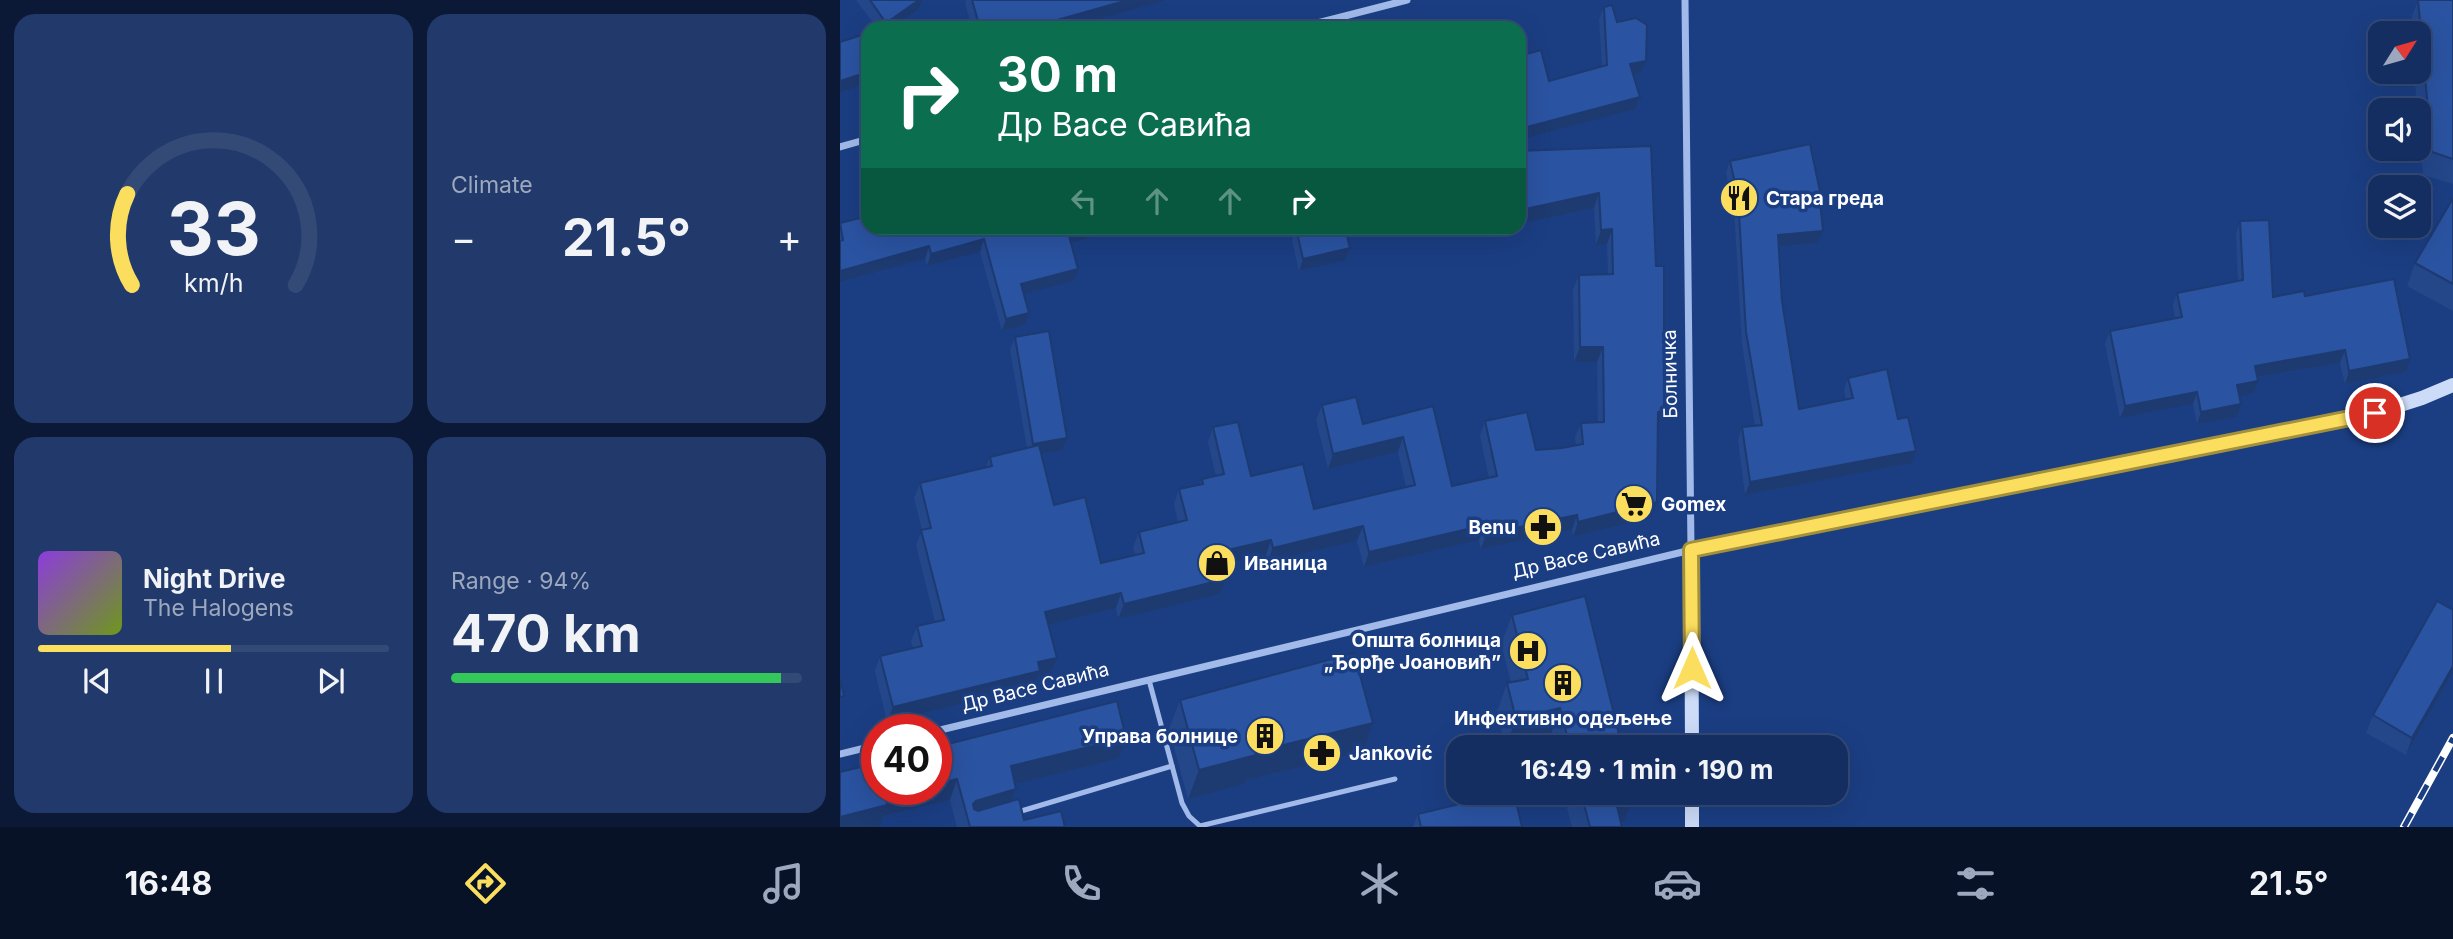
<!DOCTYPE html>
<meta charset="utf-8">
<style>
:root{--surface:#142e62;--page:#213a6b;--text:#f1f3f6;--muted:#9da8be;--line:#334a77;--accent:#fbde5e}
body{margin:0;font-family:Inter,sans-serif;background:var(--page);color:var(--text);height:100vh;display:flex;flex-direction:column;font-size:26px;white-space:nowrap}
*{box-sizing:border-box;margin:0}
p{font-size:23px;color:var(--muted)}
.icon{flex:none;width:38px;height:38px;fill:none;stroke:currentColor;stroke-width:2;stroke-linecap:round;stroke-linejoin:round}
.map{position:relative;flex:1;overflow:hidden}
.details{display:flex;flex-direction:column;gap:14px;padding:14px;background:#0b1936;width:840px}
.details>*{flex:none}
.hud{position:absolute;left:21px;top:21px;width:665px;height:214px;border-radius:21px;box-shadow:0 7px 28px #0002,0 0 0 2px var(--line);background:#0b6e4f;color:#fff;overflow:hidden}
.needle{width:46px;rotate:53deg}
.fabs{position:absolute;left:1528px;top:21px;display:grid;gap:14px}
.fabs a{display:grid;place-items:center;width:63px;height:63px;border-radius:14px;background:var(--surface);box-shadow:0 7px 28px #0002,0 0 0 2px var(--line);font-size:35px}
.speed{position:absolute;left:21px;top:714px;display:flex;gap:14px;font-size:35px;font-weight:700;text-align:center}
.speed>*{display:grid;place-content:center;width:91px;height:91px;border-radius:50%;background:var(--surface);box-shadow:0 7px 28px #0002,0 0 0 2px var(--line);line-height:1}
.speed .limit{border:10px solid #d22;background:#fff;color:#111}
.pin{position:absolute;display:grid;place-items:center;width:60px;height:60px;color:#fff;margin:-30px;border:4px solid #fff;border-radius:50%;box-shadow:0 2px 7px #0007}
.me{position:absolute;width:77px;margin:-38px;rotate:0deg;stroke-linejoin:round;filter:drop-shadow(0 0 5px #0008)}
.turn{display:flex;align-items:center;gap:24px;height:147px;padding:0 21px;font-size:32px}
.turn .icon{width:91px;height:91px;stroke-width:2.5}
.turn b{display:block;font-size:49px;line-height:60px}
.lanes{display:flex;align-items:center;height:66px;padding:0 21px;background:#0003;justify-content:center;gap:35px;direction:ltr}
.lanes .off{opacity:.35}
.big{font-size:52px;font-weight:700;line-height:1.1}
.details .widget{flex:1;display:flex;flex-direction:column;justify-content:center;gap:10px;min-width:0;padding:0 24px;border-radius:21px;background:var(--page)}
.details .dial{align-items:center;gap:0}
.dial svg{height:182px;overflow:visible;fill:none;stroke:var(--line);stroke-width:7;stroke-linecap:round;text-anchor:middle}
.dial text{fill:var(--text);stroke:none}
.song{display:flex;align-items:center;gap:21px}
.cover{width:84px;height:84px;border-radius:10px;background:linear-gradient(135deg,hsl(270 70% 55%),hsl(80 70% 35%))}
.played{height:7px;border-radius:4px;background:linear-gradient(90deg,var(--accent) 55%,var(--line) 55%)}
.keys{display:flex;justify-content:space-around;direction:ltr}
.heat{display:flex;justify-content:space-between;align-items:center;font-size:38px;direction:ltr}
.charge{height:10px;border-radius:5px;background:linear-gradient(90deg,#34c759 94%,var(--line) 0)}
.details .tiles{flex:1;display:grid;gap:14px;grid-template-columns:repeat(2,1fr)}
.trip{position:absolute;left:606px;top:735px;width:402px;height:70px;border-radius:21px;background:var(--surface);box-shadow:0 7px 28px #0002,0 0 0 2px var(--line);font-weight:700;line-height:70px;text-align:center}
.dock{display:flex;height:112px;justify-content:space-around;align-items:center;background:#081227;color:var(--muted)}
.dock .icon{width:49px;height:49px}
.dock .current{color:var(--accent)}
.dock b{font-size:32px;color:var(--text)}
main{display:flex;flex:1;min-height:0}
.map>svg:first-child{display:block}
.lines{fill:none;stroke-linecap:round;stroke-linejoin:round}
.lane{stroke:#a1baea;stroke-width:5}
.street{stroke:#a1baea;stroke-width:7}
.secondary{stroke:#ccdbf8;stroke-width:14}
.rail-casing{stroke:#fff;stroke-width:8}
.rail{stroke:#1b3e83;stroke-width:5;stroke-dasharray:16;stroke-linecap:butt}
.wall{fill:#24478a}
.shaded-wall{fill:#1d3a71}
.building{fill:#2a53a1;stroke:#1d3a71;stroke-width:2}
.route-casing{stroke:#a3903d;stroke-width:18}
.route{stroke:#fbde5e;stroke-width:12}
.labels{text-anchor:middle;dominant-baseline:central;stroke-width:7;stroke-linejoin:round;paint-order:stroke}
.poi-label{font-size:19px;font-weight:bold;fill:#fff;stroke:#1b3e83;text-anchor:start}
.street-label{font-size:19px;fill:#fff;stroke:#1b3e83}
</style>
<main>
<section class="details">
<div class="tiles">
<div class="widget dial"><svg viewBox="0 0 100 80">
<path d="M14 69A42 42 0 1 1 86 69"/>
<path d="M14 69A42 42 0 0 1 12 29" stroke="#fbde5e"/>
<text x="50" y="56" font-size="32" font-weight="700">33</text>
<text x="50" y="72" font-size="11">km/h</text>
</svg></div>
<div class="widget"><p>Climate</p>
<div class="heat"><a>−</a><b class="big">21.5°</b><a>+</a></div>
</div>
<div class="widget">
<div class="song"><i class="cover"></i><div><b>Night Drive</b><p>The Halogens</p></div></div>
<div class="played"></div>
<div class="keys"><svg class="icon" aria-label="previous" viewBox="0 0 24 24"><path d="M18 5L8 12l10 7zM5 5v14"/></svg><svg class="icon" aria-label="pause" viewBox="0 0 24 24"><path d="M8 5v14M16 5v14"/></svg><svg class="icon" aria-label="next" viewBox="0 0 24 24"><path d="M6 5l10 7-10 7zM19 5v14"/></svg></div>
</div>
<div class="widget"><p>Range · 94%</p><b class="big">470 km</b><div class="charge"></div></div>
</div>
</section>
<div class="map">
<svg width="1613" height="827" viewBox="0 0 1613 827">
<rect width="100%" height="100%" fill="#1b3e83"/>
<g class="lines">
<g class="lane">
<polyline points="309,680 342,803 349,816 360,826 555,779"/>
<polyline points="178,812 332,766"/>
</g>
<g class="street">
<polyline points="458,28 567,0"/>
<polyline points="0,147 28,139"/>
<polyline points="96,731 851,550 845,0"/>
<polyline points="0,754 37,745"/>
</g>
<g class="secondary">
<polyline points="852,747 851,550 1535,413 1582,398 1613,385"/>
<polyline points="852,793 852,827"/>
</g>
<g class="rail-casing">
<polyline id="rail" points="1564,827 1613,738"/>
</g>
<use href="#rail" class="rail"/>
</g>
<g class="wall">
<polygon points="16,0 83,0 79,9 52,28 37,28"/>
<polygon points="126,0 327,0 228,28 132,28 125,3"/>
<polygon points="1578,0 1613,0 1613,184 1583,175 1574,72 1578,72 1578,33 1571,33 1570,22"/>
<polygon points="764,7 777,22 806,61 801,73 794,75 800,97 796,109 679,140 679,56 709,81 762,67 759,19"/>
<polygon points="811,146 824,411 818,426 812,517 733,537 732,530 641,549 639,540 524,567 517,541 427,562 426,555 382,565 386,579 380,594 278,619 276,608 208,625 217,658 211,673 198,676 194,686 47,722 35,671 40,656 73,648 71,641 77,626 95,622 76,545 82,530 74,498 80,483 146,467 150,457 187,448 170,350 175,337 227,438 223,450 201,454 214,505 261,563 295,555 293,547 299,532 338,522 334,504 339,489 360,484 362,479 376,476 368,442 373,427 411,476 474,509 566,487 558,452 488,469 476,420 482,405 523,424 593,406 612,486 649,478 640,436 645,421 696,450 722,448 736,445 735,437 741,423 758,422 757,362 734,362 733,289 739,275 768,274 767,244 756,245 754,208 679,224 679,151"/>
<polygon points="890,161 980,205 983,231 978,243 939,247 942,301 959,409 1006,400 1004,390 1008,378 1058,419 1072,463 905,495 898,440 902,427 915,426 902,344 894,209 886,173"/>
<polygon points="1613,198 1613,311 1567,286 1575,263"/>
<polygon points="1400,221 1433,297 1465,296 1570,359 1566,372 1505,384 1500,363 1418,377 1414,393 1399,396 1397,417 1357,424 1353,404 1280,418 1265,344 1270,331 1335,318 1333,305 1337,293 1398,281 1396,234"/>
<polygon points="0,223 28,228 286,228 231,243 234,281 184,294 185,325 162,331 140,252 87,266 85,259 0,282"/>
<polygon points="376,228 404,228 404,229 378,236"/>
<polygon points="456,228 510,248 505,261 459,271 452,240"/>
<polygon points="672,615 782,747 712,747 710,737 665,747 657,712 667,683 671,682 661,644"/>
<polygon points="1613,672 1566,755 1526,733 1533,715"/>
<polygon points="340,700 533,723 523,752 406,780 405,784 348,799 329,729"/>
<polygon points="96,747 278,759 175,784 176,789 172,801 184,820 225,827 117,827 110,800 43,816 40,826 35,827"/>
<polygon points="723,793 794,793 783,823 781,824 782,827 732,827"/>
<polygon points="578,814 682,827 573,827"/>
</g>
<g class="shaded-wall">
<polygon points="79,0 83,0 79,9 52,28 45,28 46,23"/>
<polygon points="288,0 327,0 228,28 189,28"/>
<polygon points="806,61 801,73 786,77 790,64"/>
<polygon points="28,72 28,83 0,92 0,81"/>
<polygon points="800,97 796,109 679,140 679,129"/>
<polygon points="759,193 754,208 679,224 679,215 681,210"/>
<polygon points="246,228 286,228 224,245 228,232"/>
<polygon points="382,228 404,228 404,229 378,236"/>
<polygon points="772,229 767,244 756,245 761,230"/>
<polygon points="983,231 978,243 934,247 938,235"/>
<polygon points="144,239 140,252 87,266 91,254"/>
<polygon points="89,246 85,259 0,282 0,271"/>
<polygon points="510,248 505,261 459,271 463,259"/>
<polygon points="238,269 234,281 177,296 181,284"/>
<polygon points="189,313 185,325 162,331 166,319"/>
<polygon points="740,347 763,347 757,362 734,362"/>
<polygon points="1505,350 1500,363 1411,378 1415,366"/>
<polygon points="1570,359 1566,372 1505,384 1509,371"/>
<polygon points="1418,381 1414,393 1393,398 1397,385"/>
<polygon points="1357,392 1353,404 1280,418 1285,406"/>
<polygon points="1401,404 1397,417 1357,424 1361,412"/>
<polygon points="824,411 818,426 812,426 818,412"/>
<polygon points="563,437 558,452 488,469 493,454"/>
<polygon points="227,438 223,450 189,456 193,444"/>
<polygon points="1076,451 1072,463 905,495 910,482"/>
<polygon points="817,502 812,517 733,537 738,522"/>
<polygon points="737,515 732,530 641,549 646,534"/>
<polygon points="645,525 639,540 524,567 529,552"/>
<polygon points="523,526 517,541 427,562 433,548"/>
<polygon points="431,540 426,555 374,567 379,552"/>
<polygon points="386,579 380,594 278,619 284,604"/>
<polygon points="281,593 276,608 200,627 205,612"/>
<polygon points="217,658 211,673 198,676 194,686 47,722 53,707 198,662"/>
<polygon points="1613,666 1613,672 1566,755 1572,738"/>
<polygon points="720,708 710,737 666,747 676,719"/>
<polygon points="533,723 523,752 406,780 405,784 348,799 359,770 415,752"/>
<polygon points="286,738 278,759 163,787 171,766"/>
<polygon points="117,779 110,800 43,816 40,826 35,827 0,827 0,817 46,797 76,789 96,789 96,784"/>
<polygon points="176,789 169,810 128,822 133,804 136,801"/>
<polygon points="794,794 783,823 766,827 775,798"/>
</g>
<g class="building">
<polygon points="30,0 79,0 46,23"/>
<polygon points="132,0 288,0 189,28 140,28"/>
<polygon points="1578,0 1613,0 1613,159 1592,152"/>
<polygon points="772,5 777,22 796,18 807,25 806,61 790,64 800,97 679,129 679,56 701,50 709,81 767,65 764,7"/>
<polygon points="28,33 28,72 0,81 0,42"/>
<polygon points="970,144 982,201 980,201 983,231 938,235 942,301 959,409 1013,398 1008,378 1047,369 1058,419 1068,417 1076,451 910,482 902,427 922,425 906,332 898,197 890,161"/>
<polygon points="811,146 816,266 824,266 824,411 818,412 817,502 738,522 737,515 646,534 645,525 529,552 523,526 433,548 431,540 379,552 386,579 284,604 281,593 205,612 217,658 198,662 200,671 53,707 40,656 82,646 77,626 104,620 81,530 91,528 80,483 152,466 150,457 199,445 214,505 245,497 261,563 304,553 299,532 347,520 339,489 363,484 362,479 384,474 373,427 398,422 411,476 463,464 474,509 575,485 563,437 493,454 482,405 516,397 523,424 593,406 612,486 657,476 645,421 687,412 696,450 722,448 743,444 741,423 764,422 763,347 740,347 739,275 773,274 772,229 761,230 759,193 681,210 679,201 679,151"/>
<polygon points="1613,198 1613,284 1575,263"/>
<polygon points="28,216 28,228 246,228 228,232 238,269 181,284 189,313 166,319 144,239 91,254 89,246 0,271 0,241 3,240 0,223"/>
<polygon points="1429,220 1433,297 1464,291 1465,296 1554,279 1570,359 1509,371 1505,350 1415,366 1418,381 1397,385 1401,404 1361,412 1357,392 1285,406 1270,331 1342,317 1337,293 1403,280 1400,221"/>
<polygon points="456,228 505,228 510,248 463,259"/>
<polygon points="209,331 227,438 193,444 175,337"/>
<polygon points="745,596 782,747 730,747 720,708 676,719 667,683 688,679 672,615"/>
<polygon points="1597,601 1613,610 1613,666 1572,738 1533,715"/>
<polygon points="514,653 533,723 415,752 416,755 359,770 340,700"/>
<polygon points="0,679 4,696 0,697"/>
<polygon points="277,701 286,738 171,766 176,789 136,801 133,804 134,809 138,811 179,799 184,820 221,811 225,827 130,827 117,779 96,784 96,747"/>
<polygon points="37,763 37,789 76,789 46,797 47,805 0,817 0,772"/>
<polygon points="665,793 674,793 682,827 581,827 578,814"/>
<polygon points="741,793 794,793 794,794 775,798 782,827 750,827"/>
</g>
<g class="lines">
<g class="route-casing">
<polyline id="route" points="852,668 851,550 1535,413"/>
</g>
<use href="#route" class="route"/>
</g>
<defs>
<g id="restaurant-disc" transform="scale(2.0125)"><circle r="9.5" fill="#fbde5e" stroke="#1b3e83"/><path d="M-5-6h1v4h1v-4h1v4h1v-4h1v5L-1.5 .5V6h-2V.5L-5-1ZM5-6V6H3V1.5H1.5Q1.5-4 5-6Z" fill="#111"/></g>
<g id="supermarket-disc" transform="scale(2.0125)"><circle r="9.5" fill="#fbde5e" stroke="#1b3e83"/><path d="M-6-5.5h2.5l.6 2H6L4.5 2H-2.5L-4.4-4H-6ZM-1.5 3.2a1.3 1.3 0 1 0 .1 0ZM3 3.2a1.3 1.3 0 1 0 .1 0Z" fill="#111"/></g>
<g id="pharmacy-disc" transform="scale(2.0125)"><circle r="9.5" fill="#fbde5e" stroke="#1b3e83"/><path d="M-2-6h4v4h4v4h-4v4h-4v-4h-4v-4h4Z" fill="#111"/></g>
<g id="shop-disc" transform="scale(2.0125)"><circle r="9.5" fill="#fbde5e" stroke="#1b3e83"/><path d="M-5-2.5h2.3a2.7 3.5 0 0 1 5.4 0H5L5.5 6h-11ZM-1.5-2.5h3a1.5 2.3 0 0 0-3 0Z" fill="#111"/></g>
<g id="hospital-disc" transform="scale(2.0125)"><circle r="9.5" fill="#fbde5e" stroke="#1b3e83"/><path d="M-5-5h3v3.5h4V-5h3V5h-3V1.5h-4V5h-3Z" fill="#111"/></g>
<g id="building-disc" transform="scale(2.0125)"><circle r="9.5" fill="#fbde5e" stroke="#1b3e83"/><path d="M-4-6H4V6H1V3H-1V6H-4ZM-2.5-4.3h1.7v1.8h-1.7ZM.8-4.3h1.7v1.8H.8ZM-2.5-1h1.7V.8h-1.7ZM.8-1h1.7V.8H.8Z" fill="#111"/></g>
</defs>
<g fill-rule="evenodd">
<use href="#restaurant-disc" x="899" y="198"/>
<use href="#supermarket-disc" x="794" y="504"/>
<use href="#pharmacy-disc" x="703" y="527"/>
<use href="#shop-disc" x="377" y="563"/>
<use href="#hospital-disc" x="688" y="651"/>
<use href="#building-disc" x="723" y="683"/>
<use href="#building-disc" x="425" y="736"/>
<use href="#pharmacy-disc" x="482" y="753"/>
</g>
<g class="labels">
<g class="poi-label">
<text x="926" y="198">Стара греда</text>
<text x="821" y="504">Gomex</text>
<text x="676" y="527" text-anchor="end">Benu</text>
<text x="404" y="563">Иваница</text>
<text x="661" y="640" text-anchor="end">Општа болница<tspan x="661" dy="22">„Ђорђе Јоановић”</tspan></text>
<text x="723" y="718" text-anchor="middle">Инфективно одељење</text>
<text x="398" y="736" text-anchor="end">Управа болнице</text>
<text x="509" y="753">Janković</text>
</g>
<g class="street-label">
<text transform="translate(830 374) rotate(-91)">Болничка</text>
<text transform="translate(746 555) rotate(-13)">Др Васе Савића</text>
<text transform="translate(195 687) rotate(-14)">Др Васе Савића</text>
</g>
</g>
</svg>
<div class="fabs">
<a><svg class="needle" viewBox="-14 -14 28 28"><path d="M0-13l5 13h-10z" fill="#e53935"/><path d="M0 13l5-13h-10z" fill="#9da8be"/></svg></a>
<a><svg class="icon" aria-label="sound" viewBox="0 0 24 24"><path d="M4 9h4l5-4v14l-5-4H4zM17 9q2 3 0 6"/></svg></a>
<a><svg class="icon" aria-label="layers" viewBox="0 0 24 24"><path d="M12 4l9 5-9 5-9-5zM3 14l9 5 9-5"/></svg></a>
</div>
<div class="speed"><div class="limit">40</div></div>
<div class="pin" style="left:1535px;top:413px;background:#d93025"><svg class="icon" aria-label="arrive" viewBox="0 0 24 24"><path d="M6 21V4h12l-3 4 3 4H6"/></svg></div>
<svg class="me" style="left:852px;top:668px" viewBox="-20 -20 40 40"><path d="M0-17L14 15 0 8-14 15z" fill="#fbde5e" stroke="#fff" stroke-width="4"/></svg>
<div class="trip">16:49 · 1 min · 190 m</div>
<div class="hud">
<div class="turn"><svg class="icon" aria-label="right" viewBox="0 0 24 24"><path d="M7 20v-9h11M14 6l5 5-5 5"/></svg><div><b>30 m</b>Др Васе Савића</div></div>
<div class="lanes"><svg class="icon off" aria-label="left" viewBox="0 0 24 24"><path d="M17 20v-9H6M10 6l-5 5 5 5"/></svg><svg class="icon off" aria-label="ahead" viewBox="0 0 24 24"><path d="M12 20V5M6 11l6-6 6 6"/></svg><svg class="icon off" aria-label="ahead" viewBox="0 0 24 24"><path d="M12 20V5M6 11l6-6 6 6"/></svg><svg class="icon" aria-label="right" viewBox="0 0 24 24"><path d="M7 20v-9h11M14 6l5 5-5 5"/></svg></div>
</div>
</div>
</main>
<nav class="dock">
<b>16:48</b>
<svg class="icon current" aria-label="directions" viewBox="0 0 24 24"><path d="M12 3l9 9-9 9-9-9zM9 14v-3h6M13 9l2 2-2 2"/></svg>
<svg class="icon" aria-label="music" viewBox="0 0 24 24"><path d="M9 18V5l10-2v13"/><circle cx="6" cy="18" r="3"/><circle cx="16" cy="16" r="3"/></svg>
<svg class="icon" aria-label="phone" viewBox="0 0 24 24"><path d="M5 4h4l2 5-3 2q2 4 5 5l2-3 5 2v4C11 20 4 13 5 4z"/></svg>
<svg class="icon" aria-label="climate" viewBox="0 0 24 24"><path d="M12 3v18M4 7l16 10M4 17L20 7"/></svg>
<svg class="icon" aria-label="car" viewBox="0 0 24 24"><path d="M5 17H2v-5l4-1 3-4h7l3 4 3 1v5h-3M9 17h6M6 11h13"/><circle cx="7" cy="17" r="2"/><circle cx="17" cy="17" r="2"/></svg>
<svg class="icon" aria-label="filters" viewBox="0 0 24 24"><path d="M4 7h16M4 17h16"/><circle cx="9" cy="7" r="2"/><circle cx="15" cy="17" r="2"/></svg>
<b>21.5°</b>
</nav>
